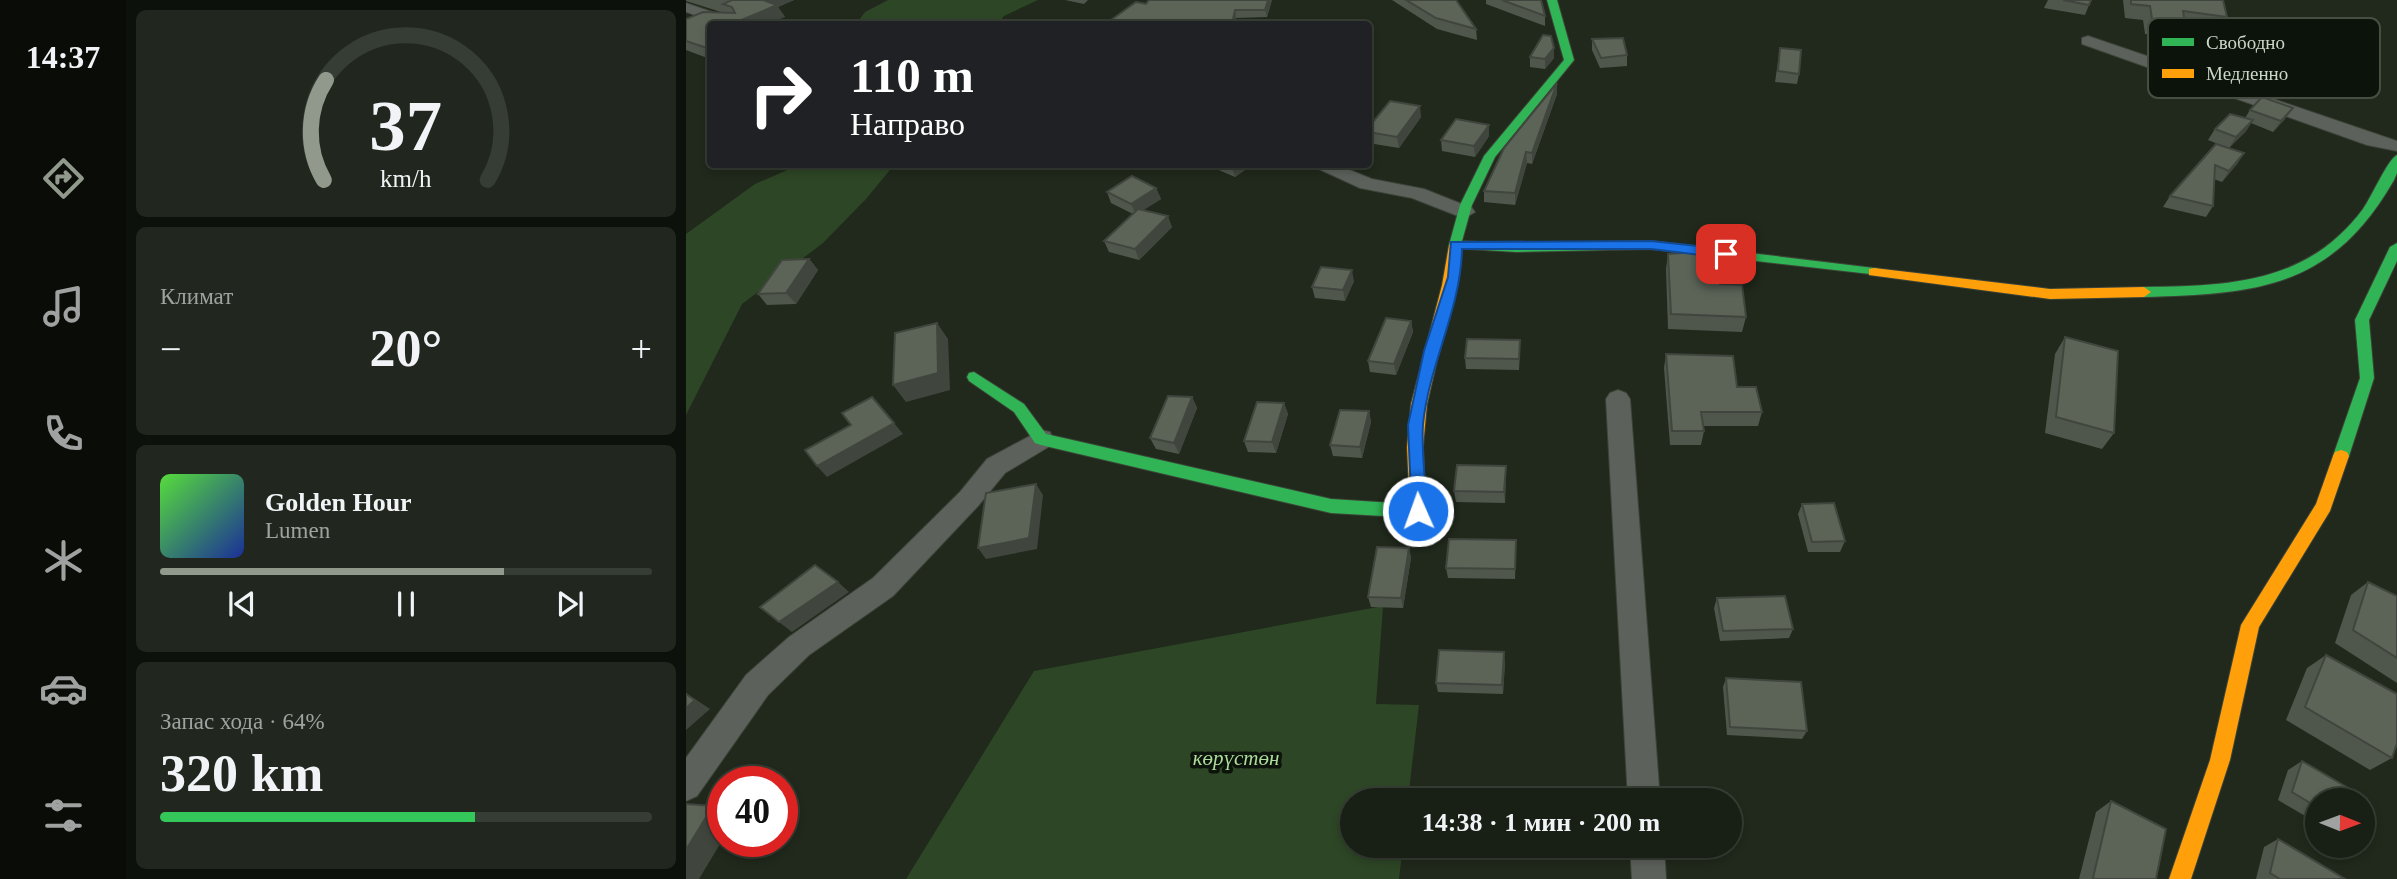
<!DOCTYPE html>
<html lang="ru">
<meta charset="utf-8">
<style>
:root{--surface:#181f15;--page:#21271e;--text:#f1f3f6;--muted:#9fa2a0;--line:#363d34;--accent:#90998c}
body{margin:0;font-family:Georgia,serif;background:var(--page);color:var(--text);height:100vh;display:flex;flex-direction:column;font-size:26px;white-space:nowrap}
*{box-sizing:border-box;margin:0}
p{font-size:23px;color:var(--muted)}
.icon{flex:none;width:38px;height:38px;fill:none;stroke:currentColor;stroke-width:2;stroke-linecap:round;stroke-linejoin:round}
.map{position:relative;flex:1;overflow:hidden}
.side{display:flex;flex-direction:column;gap:10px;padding:10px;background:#0d110c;width:560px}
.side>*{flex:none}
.banner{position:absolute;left:21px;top:21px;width:665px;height:147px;border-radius:7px;box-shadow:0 4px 10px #0003,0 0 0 2px var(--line);background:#202124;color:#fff;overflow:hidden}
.needle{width:46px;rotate:91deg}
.controls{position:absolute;left:1619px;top:788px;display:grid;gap:14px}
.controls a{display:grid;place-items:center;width:70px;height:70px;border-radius:50%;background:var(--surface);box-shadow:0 4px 10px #0003,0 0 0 2px var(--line);font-size:35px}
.speed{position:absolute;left:21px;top:766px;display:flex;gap:14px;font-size:35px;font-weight:700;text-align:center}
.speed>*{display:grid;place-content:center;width:91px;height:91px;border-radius:50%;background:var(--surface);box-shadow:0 4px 10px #0003,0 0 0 2px var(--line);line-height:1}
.speed .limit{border:10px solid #d22;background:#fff;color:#111}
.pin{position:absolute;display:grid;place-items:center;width:60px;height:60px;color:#fff;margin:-30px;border-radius:14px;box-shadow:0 4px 10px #0006}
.me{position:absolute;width:77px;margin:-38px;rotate:358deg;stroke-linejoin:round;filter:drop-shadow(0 0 5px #0008)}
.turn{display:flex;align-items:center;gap:24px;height:147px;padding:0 28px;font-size:32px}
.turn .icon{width:91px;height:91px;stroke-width:2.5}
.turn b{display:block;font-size:49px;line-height:60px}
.big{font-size:52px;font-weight:700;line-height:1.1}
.side .card{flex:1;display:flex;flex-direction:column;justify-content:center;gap:10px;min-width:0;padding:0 24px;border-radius:10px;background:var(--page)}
.side .dial{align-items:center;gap:0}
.dial svg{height:182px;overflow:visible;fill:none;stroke:var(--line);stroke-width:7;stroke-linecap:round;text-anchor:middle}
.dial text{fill:var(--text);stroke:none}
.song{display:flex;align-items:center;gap:21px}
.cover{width:84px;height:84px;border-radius:10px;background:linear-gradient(135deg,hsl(110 70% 55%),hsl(230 70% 35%))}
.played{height:7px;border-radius:4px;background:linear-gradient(90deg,var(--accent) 70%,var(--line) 70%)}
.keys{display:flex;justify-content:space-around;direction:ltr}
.heat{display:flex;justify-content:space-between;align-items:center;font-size:38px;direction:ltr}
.charge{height:10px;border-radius:5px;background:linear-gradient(90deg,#34c759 64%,var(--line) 0)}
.trip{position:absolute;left:654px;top:788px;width:402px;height:70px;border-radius:35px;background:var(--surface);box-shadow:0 4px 10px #0003,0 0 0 2px var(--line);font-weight:700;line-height:70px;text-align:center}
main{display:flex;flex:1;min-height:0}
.dock{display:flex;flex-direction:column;width:126px;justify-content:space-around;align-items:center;background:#0a0c08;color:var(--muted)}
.dock .icon{width:49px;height:49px}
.dock .current{color:var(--accent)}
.dock b{font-size:32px;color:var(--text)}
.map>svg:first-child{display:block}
.green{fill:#2d4625}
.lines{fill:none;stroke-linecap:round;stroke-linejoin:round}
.street-casing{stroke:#3c4438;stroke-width:2}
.fast-casing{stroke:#3c4438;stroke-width:2}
.slow-casing{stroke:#3c4438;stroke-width:2}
.street{fill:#5d615c;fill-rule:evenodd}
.fast{fill:#30b455;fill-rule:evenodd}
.slow{fill:#ff9f0a;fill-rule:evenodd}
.wall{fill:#4f564c}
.shaded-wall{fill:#40463e}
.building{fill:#5c6458;stroke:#40463e;stroke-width:2}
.route{fill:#1a73e8;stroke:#114b97;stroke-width:2}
.labels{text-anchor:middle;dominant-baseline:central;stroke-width:7;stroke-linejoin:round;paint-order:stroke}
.near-park-label{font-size:21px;font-style:italic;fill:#addd9c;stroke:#0c130a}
.key{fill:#0c130a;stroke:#464e43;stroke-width:2}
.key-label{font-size:19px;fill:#ccd6c8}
</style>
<main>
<nav class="dock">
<b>14:37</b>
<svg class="icon current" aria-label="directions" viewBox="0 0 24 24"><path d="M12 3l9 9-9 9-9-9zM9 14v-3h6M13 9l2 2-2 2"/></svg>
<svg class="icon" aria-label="music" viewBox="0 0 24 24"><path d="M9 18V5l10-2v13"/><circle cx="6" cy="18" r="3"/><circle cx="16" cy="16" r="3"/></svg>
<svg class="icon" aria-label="phone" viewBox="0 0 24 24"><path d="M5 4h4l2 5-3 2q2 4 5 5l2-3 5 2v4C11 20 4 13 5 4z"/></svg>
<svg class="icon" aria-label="climate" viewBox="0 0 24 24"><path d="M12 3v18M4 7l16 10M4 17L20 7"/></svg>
<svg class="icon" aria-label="car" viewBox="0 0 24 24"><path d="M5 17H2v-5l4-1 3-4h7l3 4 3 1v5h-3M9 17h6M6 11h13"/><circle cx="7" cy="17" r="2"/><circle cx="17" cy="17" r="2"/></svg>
<svg class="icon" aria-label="filters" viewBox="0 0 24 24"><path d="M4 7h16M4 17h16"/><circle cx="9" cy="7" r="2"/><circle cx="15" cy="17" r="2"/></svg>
</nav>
<section class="side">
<div class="card dial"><svg viewBox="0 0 100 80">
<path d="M14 69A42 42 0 1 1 86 69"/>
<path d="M14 69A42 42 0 0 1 15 25" stroke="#90998c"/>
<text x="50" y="56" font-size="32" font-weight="700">37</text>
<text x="50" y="72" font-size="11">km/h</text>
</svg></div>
<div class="card"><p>Климат</p>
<div class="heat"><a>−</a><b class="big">20°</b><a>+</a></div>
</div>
<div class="card">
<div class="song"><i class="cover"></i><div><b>Golden Hour</b><p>Lumen</p></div></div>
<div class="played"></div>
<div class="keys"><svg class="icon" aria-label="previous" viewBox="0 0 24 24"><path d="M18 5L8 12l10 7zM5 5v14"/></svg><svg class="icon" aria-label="pause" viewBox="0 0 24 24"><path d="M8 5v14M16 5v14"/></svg><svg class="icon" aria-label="next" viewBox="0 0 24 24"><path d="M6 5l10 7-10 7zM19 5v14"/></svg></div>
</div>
<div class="card"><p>Запас хода · 64%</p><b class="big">320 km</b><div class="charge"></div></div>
</section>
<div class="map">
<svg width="1711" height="879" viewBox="0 0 1711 879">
<rect width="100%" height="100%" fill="#20291c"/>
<g class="green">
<polygon points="202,0 352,0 318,16 312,24 170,24 179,12"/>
<polygon points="113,165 208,165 180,199 137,243 56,304 0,415 0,234 69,184"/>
<polygon points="697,606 690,704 733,705 722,800 667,800 667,845 717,845 713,879 220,879 348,671"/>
</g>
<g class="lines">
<g class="street-casing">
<g id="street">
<polygon points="0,3 52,21 55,24 34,24 0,12"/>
<polygon points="1402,36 1711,141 1711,151 1681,145 1396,44 1396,38"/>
<polygon points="622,164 649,164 686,179 738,189 786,208 789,212 779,218 772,216 726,198 674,188"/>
<polygon points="932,390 940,393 944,399 974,800 942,800 920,399 924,393"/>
<polygon points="355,430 364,432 367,439 364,446 319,473 292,506 207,596 123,655 82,695 11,796 0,801 0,758 60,675 103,637 187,578 274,492 301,459"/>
<polygon points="944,845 978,845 980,879 946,879"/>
</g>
</g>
<g class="fast-casing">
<g id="fast">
<polygon points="861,0 871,0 888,60 809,157 786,205 776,241 831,244 965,241 1188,268 1193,269 1193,275 965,249 831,252 764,248 763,245 774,205 798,156 878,60"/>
<path d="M1711 155V173L1708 180C1646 288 1572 294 1458 297L1451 292 1458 287C1543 286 1621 284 1677 209 1685 198 1702 159 1711 155Z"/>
<polygon points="1711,243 1711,261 1683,320 1688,378 1663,456 1661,460 1649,460 1647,456 1674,378 1669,320 1704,247"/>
<path d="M288 372 338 404 360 434 645 499 723 504 725 486H737C741 494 742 508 738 516L732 518 645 513 355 445 349 443 328 412 283 381 281 377 283 373Z"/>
</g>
</g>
<g class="slow-casing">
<g id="slow">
<polygon points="769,241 775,245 773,265 741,404 737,447 739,491 737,496 725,496 723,491 721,447 725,404 756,285 763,245"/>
<polygon points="1188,268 1364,289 1458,287 1465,292 1458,297 1364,299 1183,275 1183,269"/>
<polygon points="1655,450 1661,452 1663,456 1644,511 1573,627 1544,760 1505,879 1483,879 1524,760 1555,625 1630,504 1647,456 1649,452"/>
</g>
</g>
<use href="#street" class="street"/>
<use href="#fast" class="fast"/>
<use href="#slow" class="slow"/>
</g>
<g class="wall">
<polygon points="0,0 108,0 92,7 99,17 24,24 24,59 0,50 0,19 43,13 35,12 0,1"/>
<polygon points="379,0 402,0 398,4"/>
<polygon points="586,0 581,17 550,18 549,24 427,24 425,20 460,4"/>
<polygon points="706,0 770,0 790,29 791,40 751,29"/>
<polygon points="800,0 855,0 859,16 859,26 800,4"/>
<polygon points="1362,0 1405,0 1399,15 1358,8"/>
<polygon points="1437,0 1537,0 1541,17 1533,31 1498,26 1492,38 1459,34 1457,20 1439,18"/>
<polygon points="906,39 941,55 941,66 914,68 906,50"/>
<polygon points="868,48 868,58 859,69 844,67 844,57"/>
<polygon points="1094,48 1113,74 1111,84 1089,82"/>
<polygon points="871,94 846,164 841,163 829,205 798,202 798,191"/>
<polygon points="1564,110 1599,119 1587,132 1565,123 1560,131 1543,148 1558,153 1551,164 1536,182 1528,179 1527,206 1520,217 1477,207 1484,196 1542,148 1522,140 1529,129 1559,118"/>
<polygon points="735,117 713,148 682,143 682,128"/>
<polygon points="803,136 789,157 756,151 755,140"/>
<polygon points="527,164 567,164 549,177 528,168"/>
<polygon points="470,188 475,199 457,210 486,227 453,260 423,252 418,241 447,214 425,203 421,192"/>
<polygon points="982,254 1034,284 1060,317 1056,332 982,329 980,269"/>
<polygon points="123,259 132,270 110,304 81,305 72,294"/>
<polygon points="668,281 659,301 629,298 626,287"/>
<polygon points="725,321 727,332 710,375 684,372 682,361"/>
<polygon points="1379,337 1428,433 1416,449 1359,433 1369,354"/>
<polygon points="834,352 833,370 780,369 779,358"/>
<polygon points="980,354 1051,387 1076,412 1072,426 1017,426 1018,431 1015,445 984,445 978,368"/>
<polygon points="506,397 511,408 493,454 470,449 464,438"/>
<polygon points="598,403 602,414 590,453 562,452 558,441"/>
<polygon points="683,411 685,422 676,458 647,456 644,445"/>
<polygon points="820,466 819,503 770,502 768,491"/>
<polygon points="1116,504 1159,541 1154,552 1122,552 1112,514"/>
<polygon points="723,548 725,558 717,608 685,607 682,597"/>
<polygon points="830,550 829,579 762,578 760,568"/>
<polygon points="1682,582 1711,596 1711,683 1649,643 1665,595"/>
<polygon points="1031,598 1107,629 1103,638 1034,641 1028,608"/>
<polygon points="1640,655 1706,758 1684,770 1600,720 1621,668"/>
<polygon points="819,662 817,694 752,692 750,683"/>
<polygon points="1040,678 1121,731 1116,739 1041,735 1037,687"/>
<polygon points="1616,761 1631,800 1631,823 1592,800 1602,770"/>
<polygon points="1425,801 1470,879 1393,879 1410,812"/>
<polygon points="1592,839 1659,879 1570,879 1578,847"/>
<polygon points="807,845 807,856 732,855 729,848"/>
</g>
<g class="shaded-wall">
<polygon points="74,0 108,0 92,7 99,17 82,24 46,24"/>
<polygon points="582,0 586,0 581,17 579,10"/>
<polygon points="549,10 550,18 549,24 546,24"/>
<polygon points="868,48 868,58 859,69 859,59"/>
<polygon points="871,83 871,94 846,164 846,153"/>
<polygon points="734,106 735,117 713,148 711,137"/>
<polygon points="1607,108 1599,119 1587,132 1595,121"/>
<polygon points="1567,120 1560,131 1543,148 1550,137"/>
<polygon points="803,125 803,136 789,157 788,146"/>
<polygon points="840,152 841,163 829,205 829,193"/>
<polygon points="1558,153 1551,164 1536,182 1543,171"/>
<polygon points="545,164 567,164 549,177"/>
<polygon points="470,188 475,199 450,215 445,204"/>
<polygon points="482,216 486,227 453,260 449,249"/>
<polygon points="123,259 132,270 110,304 100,293"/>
<polygon points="666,270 668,281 659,301 657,290"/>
<polygon points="725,321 727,332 710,375 708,364"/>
<polygon points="251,323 262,339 264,390 220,402 207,385"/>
<polygon points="506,397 511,408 493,454 488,443"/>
<polygon points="598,403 602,414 590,453 586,442"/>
<polygon points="683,411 685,422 676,458 674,447"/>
<polygon points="208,423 217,434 141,477 131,466"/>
<polygon points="820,466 820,476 819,503 818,492"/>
<polygon points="350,484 357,495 351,549 300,559 292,548"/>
<polygon points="723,548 725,558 717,608 715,598"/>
<polygon points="152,582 163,592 106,632 93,622"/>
<polygon points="818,652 819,662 817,694 816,685"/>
<polygon points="0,693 24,709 0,730"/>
<polygon points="27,806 37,811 37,839 13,879 0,879 0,850"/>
</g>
<g class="building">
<polygon points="46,0 77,0 91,5 46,24 24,24 24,49 0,41 0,19 17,12 49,13 46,7 37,4"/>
<polygon points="463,0 582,0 579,10 549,10 546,24 458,24 425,20 450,2 460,4"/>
<polygon points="720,0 770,0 790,29 750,18"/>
<polygon points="816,0 855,0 859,16"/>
<polygon points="1377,0 1405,0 1403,5"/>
<polygon points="1445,0 1537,0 1541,17 1497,11 1499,24 1466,19 1464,6 1445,4"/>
<polygon points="857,35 865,36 868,48 859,59 844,57"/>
<polygon points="937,38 941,55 915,58 906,39"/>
<polygon points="1094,48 1115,50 1113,74 1092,71"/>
<polygon points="871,83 846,153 840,152 829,193 798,191 818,148"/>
<polygon points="1576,97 1607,108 1595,121 1564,110"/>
<polygon points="704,101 734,106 711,137 682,132 682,128"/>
<polygon points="1544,114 1567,120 1550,137 1529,129"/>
<polygon points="770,119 803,125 788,146 755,140"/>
<polygon points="1530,144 1558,153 1543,171 1529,165 1527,206 1484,196"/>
<polygon points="446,176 470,188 445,204 421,192"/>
<polygon points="452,209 482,216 449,249 418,241"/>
<polygon points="1022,251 1034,284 1056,285 1060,317 985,314 982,254"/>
<polygon points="123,259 100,293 72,294 96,260"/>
<polygon points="635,267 666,270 657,290 626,287"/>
<polygon points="700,318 725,321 708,364 682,361"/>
<polygon points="251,323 252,373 207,385 209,333"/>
<polygon points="1379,337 1432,351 1428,433 1370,417"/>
<polygon points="781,339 834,340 833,359 779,358"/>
<polygon points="980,354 1047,356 1051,387 1070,387 1076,412 1015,412 1018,431 986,431"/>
<polygon points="482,396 506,397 488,443 464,438"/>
<polygon points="186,397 208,423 131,466 119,450 165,425 156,413"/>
<polygon points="571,402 598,403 586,442 558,441"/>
<polygon points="654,410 683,411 674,447 644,445"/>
<polygon points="771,465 820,466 818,492 768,491"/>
<polygon points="350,484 343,538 292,548 300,493"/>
<polygon points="1148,503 1159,541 1126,542 1116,504"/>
<polygon points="763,539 830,540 829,569 760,568"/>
<polygon points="691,547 723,548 715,598 682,597"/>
<polygon points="129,565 152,582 93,622 74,607"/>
<polygon points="1682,582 1711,596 1711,658 1667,630"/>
<polygon points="1099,596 1107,629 1037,631 1031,598"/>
<polygon points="753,650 818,652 816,685 750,683"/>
<polygon points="1640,655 1711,694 1711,743 1706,758 1619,707"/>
<polygon points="1040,678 1115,682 1121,731 1044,727"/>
<polygon points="0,694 9,700 0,708"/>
<polygon points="1616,761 1681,799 1676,817 1676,800 1631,800 1631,807 1606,792"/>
<polygon points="1425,801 1480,829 1470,879 1409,879 1407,878"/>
<polygon points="0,804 27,806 0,850"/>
<polygon points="1592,839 1659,879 1594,879 1584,873"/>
<polygon points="730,845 806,845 806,849 729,848"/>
</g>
<path class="route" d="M965 241 1040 249 1047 254 1040 258 965 249H776C775 309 743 364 737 424 735 452 740 483 741 511L732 518 726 516 722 425 738 351 762 277 765 242Z"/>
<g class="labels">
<g class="near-park-label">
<text x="550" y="758">көрүстөн</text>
</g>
</g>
<rect x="1462" y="18" width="232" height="80" rx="10" class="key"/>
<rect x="1476" y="38" width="32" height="8" fill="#30b455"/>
<rect x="1476" y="69" width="32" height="9" fill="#ff9f0a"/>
<g class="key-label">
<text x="1520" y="49">Свободно</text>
<text x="1520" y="80">Медленно</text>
</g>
</svg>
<div class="controls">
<a><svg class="needle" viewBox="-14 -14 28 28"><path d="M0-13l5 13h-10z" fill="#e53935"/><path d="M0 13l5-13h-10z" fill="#9fa2a0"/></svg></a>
</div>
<div class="speed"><div class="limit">40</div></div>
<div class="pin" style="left:1040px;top:254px;background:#d93025"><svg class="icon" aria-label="arrive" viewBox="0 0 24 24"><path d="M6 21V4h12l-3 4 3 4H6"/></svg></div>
<svg class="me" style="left:732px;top:511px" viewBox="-20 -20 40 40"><circle r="17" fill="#1a73e8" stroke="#fff" stroke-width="3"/><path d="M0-11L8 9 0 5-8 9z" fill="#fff"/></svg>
<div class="trip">14:38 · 1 мин · 200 m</div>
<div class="banner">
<div class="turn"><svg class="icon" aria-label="right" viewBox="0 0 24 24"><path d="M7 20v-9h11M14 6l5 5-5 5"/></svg><div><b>110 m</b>Направо</div></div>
</div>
</div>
</main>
